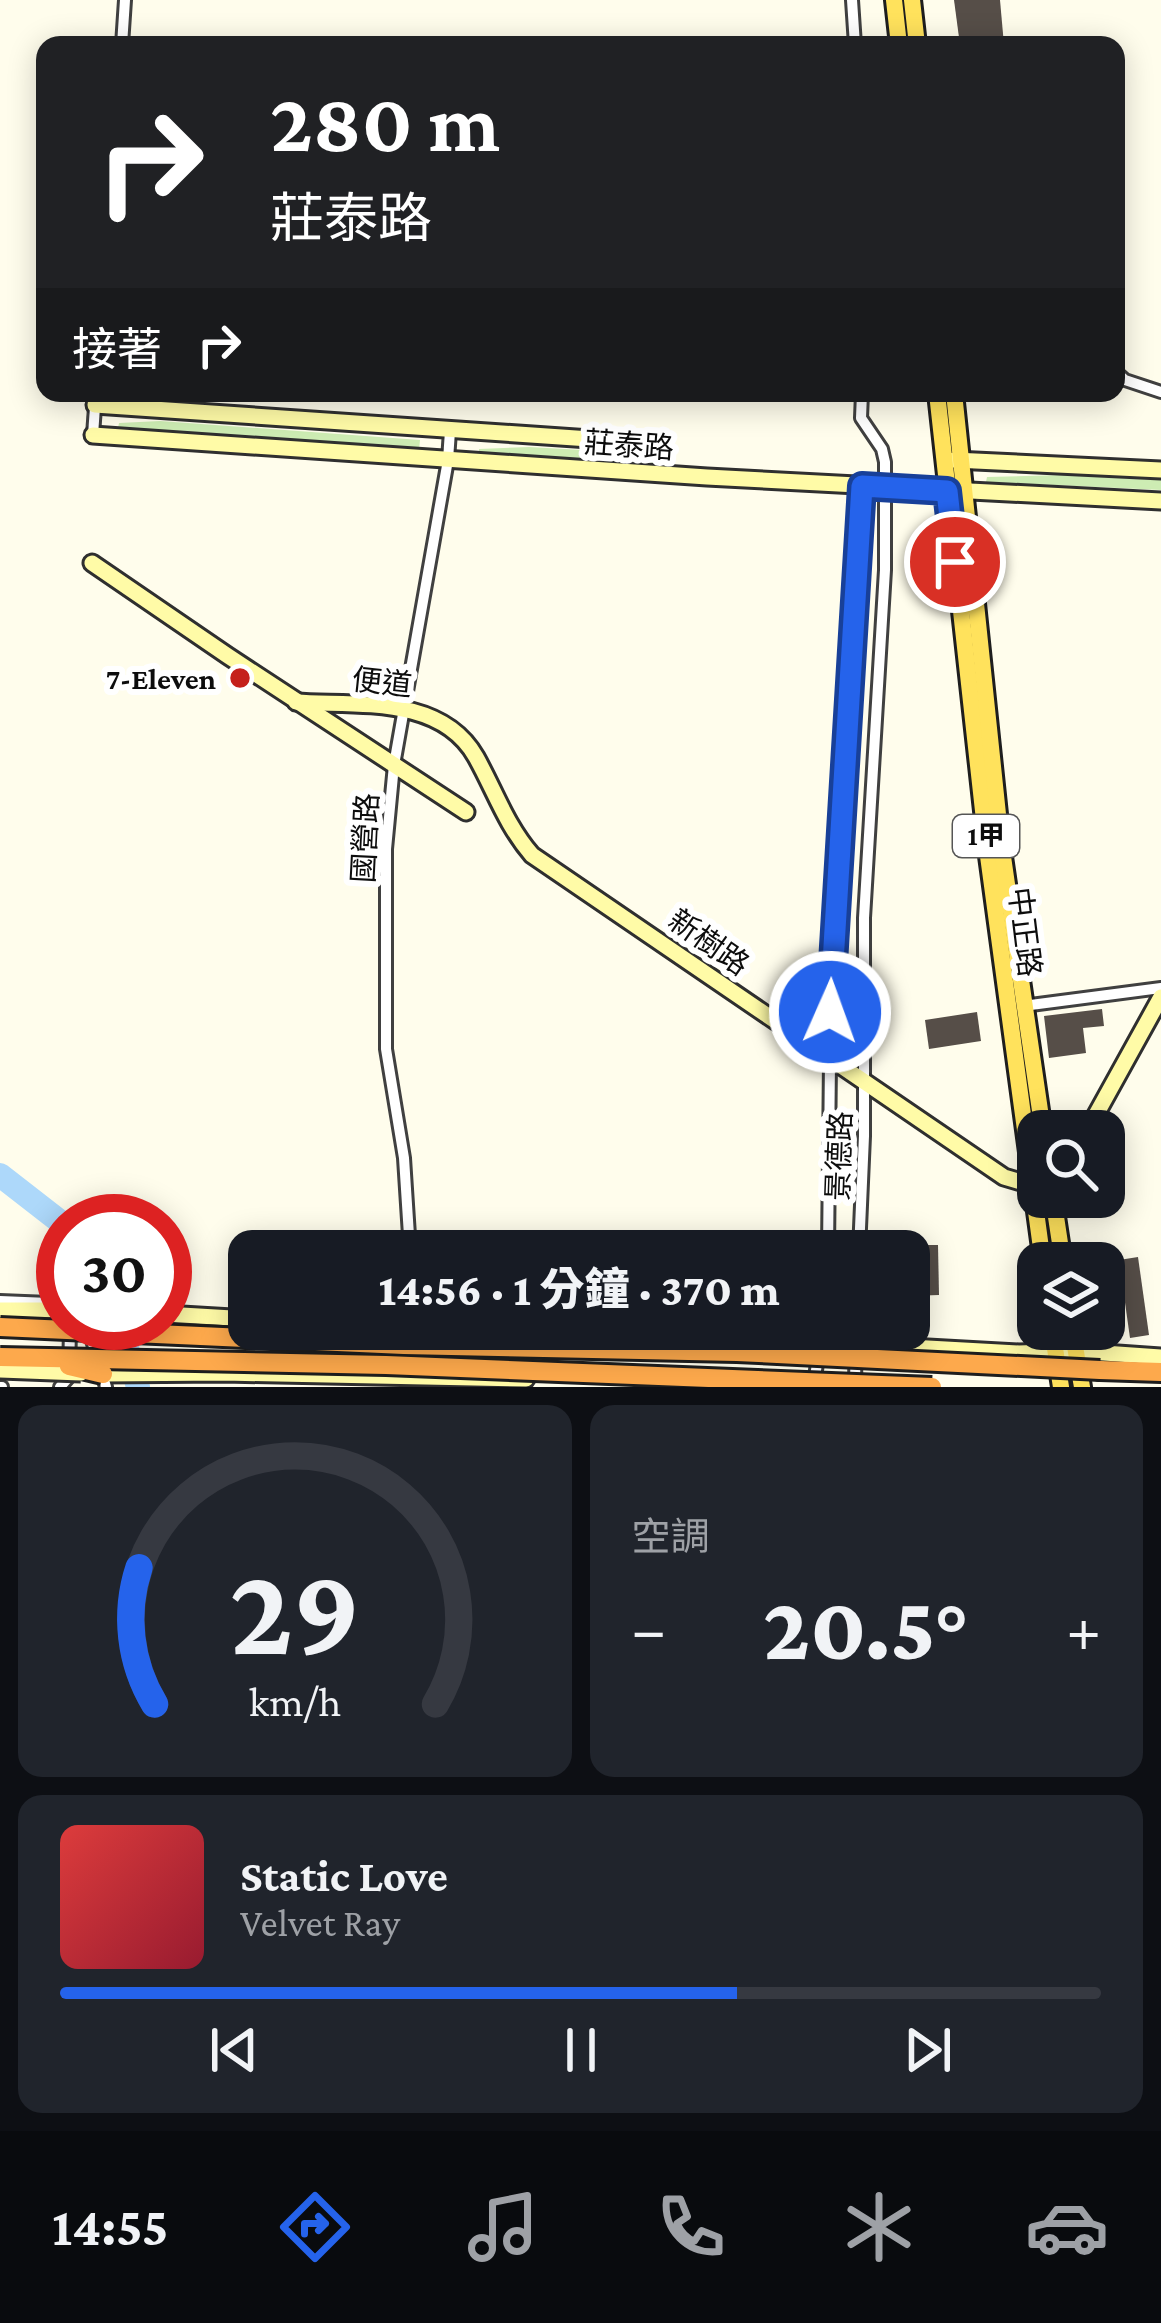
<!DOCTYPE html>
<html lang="zh-TW">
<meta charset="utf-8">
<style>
:root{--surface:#171b24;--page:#20242c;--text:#f1f3f6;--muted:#9ea1a6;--line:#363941;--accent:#2563eb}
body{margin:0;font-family:"Crimson Pro","Noto Sans TC",serif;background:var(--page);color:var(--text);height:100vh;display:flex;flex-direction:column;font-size:45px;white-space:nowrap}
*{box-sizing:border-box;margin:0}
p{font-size:39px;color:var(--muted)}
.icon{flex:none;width:66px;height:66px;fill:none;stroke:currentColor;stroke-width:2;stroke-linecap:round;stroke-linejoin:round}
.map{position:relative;height:1387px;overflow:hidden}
.details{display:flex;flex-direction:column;gap:18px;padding:18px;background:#0d0f14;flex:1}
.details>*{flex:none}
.hud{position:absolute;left:36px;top:36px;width:1089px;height:366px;border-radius:24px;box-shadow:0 6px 30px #0003;background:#202124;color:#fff;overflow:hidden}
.buttons{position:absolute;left:1017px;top:1110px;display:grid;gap:24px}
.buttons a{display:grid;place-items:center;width:108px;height:108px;border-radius:24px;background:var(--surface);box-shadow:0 6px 30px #0003;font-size:60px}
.speed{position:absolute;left:36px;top:1194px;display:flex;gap:24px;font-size:60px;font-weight:700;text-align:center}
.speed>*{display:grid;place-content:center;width:156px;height:156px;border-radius:50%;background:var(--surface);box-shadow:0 6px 30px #0003;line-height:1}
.speed .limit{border:18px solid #d22;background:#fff;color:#111}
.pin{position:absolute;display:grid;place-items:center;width:102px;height:102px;color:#fff;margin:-51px;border:6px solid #fff;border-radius:50%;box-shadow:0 3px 12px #0007}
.me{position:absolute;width:132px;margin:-66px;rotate:2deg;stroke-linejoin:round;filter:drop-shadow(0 0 9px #0008)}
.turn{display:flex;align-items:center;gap:42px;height:252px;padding:0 36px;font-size:54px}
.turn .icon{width:156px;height:156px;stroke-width:2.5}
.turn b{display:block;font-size:84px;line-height:102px}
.then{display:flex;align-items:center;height:114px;padding:0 36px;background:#0003;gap:24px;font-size:45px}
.big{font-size:90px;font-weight:800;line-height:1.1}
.details .widget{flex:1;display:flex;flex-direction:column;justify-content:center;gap:18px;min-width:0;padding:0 42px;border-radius:24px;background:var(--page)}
.details .dial{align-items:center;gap:0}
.dial svg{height:312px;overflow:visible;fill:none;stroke:var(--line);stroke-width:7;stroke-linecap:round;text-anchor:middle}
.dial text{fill:var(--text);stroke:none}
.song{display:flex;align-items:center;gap:36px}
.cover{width:144px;height:144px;border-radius:18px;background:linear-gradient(135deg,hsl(0 70% 55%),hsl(350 70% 35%))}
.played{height:12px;border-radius:6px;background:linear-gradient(90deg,var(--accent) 65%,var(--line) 65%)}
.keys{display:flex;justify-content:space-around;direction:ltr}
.heat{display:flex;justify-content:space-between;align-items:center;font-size:66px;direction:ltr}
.details .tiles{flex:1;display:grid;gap:18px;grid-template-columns:1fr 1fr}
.widget:last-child{grid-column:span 2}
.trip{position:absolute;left:228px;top:1230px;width:702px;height:120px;border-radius:24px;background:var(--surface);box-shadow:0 6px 30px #0003;font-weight:800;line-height:120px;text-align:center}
.menu{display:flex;height:192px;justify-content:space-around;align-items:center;background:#090b0e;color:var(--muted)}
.menu .icon{width:84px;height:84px}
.menu .selected{color:var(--accent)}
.menu b{font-size:54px;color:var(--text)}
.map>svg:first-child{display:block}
.green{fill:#cdecb3}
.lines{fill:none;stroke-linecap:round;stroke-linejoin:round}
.river{stroke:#add8fa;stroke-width:24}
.building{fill:#564e48}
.street-casing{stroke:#404040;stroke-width:16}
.secondary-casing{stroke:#2f2f2f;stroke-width:21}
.primary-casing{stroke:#1e1e1e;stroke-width:22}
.highway-casing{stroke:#1e1e1e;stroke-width:24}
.street{stroke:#fff;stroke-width:10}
.secondary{stroke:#fffba7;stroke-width:15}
.primary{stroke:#ffe25c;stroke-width:16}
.highway{stroke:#fda94c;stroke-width:18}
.secondary-bridge-casing{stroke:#2f2f2f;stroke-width:21;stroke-linecap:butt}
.highway-bridge-casing{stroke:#1e1e1e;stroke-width:24;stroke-linecap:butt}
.secondary-bridge{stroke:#fffba7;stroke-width:15}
.highway-bridge{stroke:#fda94c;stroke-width:18}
.route-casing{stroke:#184099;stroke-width:30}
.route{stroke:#2563eb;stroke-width:21}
.poi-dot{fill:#c5201c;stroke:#fff;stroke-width:4.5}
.labels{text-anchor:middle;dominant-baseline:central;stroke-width:12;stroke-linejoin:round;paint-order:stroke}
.shield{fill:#fff;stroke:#565656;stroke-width:3}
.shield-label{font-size:27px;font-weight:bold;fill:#0d0d0d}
.street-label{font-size:30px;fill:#0d0d0d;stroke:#fff}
.poi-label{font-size:30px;font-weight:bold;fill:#0d0d0d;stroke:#fff;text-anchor:end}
</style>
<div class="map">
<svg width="1161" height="1387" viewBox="0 0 1161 1387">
<rect width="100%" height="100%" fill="#fffdec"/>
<g class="green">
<polygon points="160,421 420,440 419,450 118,428 119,423"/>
<polygon points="529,447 655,454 655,464 479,453 479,449"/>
<polygon points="1063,475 1161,480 1161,490 986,482 987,477"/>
</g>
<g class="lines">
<g class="river">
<polyline points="0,1175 63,1224"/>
<polyline points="120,1323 138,1387"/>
</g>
</g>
<g class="building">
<polygon points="954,0 1000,0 1004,45 960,45"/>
<polygon points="1102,1009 1104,1026 1083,1028 1086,1053 1049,1058 1044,1016"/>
<polygon points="977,1012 981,1041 929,1049 925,1020"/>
<polygon points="909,1245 938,1245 939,1295 909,1296"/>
<polygon points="1138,1257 1149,1335 1130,1338 1119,1260"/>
</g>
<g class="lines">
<g class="street-casing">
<g id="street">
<polyline points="852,0 855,45"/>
<polyline points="122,45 125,0"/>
<polyline points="1116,372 1125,380 1161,392"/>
<polyline points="93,435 96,393"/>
<polyline points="1023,1006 1161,988"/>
<polyline points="410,1251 404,1158 386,1049 386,849 394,765 448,460 450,431"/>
<polyline points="828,1251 831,965 862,486"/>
<polyline points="859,1251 864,1136 864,918 885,570 885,462 882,449 861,418 862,393"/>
<polyline points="0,1301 49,1303"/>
<polyline points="88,1327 106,1387"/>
<polyline points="814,1384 822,1329"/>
<polyline points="855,1384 856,1329"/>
<polyline points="0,1387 2,1387"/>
<polyline points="60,1387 69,1377 70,1328"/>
</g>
</g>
<g class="secondary-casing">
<g id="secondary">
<polyline points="95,405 648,443"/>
<polyline points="93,435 707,477 1161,501"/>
<polyline points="954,460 1161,470"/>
<polyline points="92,563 228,656 466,812"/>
<path d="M296 702C357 706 441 695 476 757 495 791 506 825 532 855L1004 1177 1021 1182 1038 1180"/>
<polyline points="1087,1131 1161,997"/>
<polyline points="0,1310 63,1310"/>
<polyline points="165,1314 249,1319"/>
<polyline points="428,1329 784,1340 1019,1353 1075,1351 1161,1357"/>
<polyline points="103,1374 224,1373 526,1379"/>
</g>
</g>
<g class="primary-casing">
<g id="primary">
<polyline points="894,0 899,45"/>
<polyline points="912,0 917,45"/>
<polyline points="937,393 988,856 1043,1263"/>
<polyline points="954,393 1001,843 1043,1131"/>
<polyline points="1053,1197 1063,1263"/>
<polyline points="1052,1329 1061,1387"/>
<polyline points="1072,1329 1082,1387"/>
</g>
</g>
<g class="highway-casing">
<polyline id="highway" points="1100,1370 1161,1372"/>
</g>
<use href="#street" class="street"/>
<use href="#secondary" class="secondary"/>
<use href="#primary" class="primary"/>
<use href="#highway" class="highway"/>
<g class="secondary-bridge-casing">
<polyline id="secondary-bridge" points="0,1370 81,1373"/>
</g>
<g class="highway-bridge-casing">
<g id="highway-bridge">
<polyline points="0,1327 404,1345 737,1352 1100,1370"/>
<polyline points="0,1357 386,1365 932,1387"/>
<polyline points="69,1366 103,1374"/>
</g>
</g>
<use href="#secondary-bridge" class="secondary-bridge"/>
<use href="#highway-bridge" class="highway-bridge"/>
</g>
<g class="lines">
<g class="route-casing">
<polyline id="route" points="830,1012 862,486 947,491 955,562"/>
</g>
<use href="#route" class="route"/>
</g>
<circle class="poi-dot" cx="240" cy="678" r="12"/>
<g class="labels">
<rect class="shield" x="953" y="815" width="66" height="42" rx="9"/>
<g class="shield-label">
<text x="986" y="836">1甲</text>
</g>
<g class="street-label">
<text transform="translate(629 445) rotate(4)">莊泰路</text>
<text transform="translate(382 682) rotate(6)">便道</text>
<text transform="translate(365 838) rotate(-87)">國營路</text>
<text transform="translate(1025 932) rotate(83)">中正路</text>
<text transform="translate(709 942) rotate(35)">新樹路</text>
<text transform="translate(839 1156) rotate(-88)">景德路</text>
</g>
<g class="poi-label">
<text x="216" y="678">7-Eleven</text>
</g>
</g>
</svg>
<div class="buttons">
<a><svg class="icon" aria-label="search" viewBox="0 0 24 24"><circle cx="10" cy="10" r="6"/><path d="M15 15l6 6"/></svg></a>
<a><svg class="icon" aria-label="layers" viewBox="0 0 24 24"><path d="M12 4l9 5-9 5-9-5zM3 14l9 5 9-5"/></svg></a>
</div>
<div class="speed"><div class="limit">30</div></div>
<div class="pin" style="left:955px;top:562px;background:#d93025"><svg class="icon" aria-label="arrive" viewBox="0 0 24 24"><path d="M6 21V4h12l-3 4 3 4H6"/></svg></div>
<svg class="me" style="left:830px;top:1012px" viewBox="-20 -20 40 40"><circle r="17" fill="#2563eb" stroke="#fff" stroke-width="3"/><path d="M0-11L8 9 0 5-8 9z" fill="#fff"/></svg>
<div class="trip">14:56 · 1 分鐘 · 370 m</div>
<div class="hud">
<div class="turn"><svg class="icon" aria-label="right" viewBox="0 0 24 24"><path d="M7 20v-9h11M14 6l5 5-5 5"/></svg><div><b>280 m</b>莊泰路</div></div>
<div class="then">接著<svg class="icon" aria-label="right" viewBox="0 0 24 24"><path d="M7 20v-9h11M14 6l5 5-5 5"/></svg></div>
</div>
</div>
<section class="details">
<div class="tiles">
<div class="widget dial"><svg viewBox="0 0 100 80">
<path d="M14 69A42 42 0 1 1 86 69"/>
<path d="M14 69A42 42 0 0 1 10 34" stroke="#2563eb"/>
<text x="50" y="56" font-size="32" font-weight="700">29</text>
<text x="50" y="72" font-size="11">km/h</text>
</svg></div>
<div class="widget"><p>空調</p>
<div class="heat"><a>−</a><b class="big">20.5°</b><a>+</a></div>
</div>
<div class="widget">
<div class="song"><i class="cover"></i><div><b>Static Love</b><p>Velvet Ray</p></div></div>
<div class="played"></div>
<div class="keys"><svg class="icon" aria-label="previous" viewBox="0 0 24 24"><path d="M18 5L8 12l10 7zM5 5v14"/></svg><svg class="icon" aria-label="pause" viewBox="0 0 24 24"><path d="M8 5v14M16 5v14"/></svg><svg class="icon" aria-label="next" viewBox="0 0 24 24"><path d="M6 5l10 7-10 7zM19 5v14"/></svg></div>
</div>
</div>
</section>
<nav class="menu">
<b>14:55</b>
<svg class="icon selected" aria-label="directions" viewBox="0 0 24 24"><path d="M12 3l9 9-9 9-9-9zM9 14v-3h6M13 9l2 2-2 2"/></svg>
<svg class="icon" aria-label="music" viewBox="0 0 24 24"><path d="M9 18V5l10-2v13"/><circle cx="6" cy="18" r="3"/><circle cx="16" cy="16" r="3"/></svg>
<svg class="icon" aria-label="phone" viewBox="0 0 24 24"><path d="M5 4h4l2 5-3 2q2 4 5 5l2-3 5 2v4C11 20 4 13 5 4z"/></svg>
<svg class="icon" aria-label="climate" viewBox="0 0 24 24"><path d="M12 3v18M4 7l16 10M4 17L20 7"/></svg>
<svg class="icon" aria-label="car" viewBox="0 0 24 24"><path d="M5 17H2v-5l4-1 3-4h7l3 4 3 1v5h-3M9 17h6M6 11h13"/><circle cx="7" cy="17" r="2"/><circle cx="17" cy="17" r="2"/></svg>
</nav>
